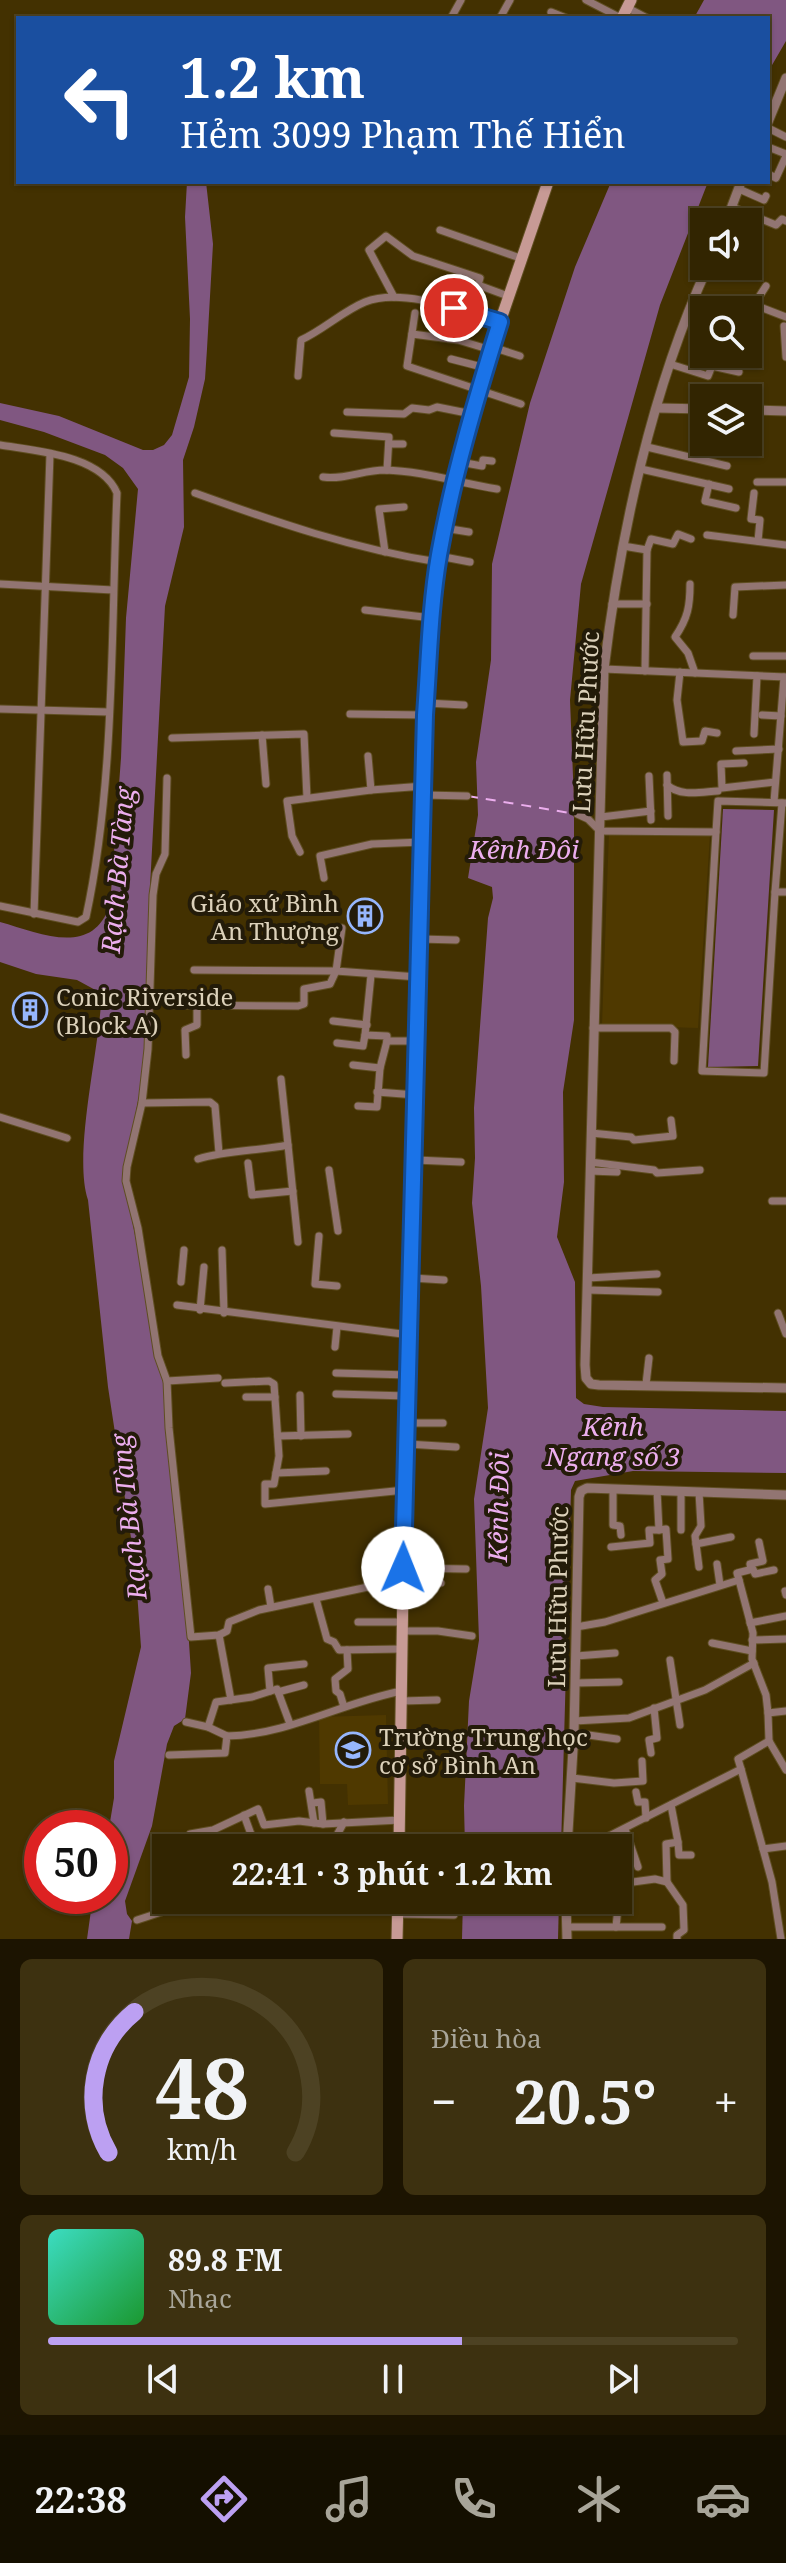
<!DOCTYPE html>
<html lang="vi">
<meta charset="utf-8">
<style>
:root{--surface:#322501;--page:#3d3110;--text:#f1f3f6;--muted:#a8a599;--line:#4d4223;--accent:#bca0f2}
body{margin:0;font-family:"Noto Serif",serif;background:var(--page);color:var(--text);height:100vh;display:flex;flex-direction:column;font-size:30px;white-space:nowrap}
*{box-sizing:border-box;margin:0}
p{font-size:26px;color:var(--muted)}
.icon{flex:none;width:44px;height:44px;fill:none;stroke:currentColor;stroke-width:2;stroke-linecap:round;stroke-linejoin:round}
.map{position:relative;height:1939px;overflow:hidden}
.panel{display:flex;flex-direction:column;gap:20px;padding:20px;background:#1c1401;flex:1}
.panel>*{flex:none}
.hud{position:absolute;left:16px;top:16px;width:754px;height:168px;border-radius:0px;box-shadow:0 2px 6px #0004,0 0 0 2px var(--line);background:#1a4fa0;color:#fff;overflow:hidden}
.tools{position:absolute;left:690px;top:208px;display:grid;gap:16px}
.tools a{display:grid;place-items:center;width:72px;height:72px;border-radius:0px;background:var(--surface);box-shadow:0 2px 6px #0004,0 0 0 2px var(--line);font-size:40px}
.speed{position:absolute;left:24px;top:1810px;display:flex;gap:16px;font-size:40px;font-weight:700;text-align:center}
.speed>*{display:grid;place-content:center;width:104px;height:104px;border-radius:50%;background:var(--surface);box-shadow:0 2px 6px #0004,0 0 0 2px var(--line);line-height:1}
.speed .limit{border:12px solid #d22;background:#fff;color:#111}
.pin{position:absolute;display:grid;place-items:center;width:68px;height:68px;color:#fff;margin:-34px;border:4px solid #fff;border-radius:50%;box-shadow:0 2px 8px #0007}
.me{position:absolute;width:88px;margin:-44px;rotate:1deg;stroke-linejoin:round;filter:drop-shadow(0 0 6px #0008)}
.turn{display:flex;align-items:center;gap:28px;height:168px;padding:0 32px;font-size:36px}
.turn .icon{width:104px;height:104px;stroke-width:2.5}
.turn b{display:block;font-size:56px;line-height:68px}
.big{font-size:60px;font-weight:700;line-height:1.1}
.panel .widget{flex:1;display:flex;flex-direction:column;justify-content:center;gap:12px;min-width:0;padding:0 28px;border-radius:12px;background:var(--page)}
.panel .dial{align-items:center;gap:0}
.dial svg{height:208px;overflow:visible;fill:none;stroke:var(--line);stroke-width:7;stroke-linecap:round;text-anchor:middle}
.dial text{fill:var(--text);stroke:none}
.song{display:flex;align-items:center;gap:24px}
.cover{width:96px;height:96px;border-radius:12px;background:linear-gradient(135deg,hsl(170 70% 55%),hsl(130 70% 35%))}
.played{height:8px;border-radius:4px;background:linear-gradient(90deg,var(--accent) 60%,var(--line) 60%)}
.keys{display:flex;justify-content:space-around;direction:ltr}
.heat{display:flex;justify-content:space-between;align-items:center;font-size:44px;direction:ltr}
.panel .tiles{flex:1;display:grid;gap:20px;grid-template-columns:1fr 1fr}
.widget:last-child{grid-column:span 2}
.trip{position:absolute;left:152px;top:1834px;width:480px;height:80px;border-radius:0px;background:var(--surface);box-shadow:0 2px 6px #0004,0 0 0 2px var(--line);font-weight:700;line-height:80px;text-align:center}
.tabs{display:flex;height:128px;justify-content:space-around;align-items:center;background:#140f00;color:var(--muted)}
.tabs .icon{width:56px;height:56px}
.tabs .on{color:var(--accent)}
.tabs b{font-size:36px;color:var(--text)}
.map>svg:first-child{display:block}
.built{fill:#4f3900}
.water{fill:#805781}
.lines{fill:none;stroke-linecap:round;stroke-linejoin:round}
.ferry{stroke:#ecaeee;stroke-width:2;stroke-dasharray:10 8;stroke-linecap:butt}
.minor-casing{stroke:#5f4e22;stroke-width:9}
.tertiary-casing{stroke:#5f4e22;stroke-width:11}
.secondary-casing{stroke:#5f4e22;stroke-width:13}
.minor{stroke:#927572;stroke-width:7}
.tertiary{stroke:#927572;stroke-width:9}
.secondary{stroke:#c79a95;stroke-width:11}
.route-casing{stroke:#114b97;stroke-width:20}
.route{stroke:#1a73e8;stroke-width:14}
.labels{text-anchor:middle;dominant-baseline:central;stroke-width:8;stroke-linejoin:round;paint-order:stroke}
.street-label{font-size:24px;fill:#dcd1ba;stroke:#231b09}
.poi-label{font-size:24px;fill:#dcd1ba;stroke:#231b09;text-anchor:start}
.water-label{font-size:26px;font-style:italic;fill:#ecaeee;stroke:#231b09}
</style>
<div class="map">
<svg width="786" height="1939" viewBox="0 0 786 1939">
<rect width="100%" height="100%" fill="#433101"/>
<g class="built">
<polygon points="609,832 710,834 698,1028 602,1025"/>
<polygon points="386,1715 388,1804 348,1805 347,1784 320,1784 319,1717"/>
</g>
<g class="water">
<polygon points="704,0 786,0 786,41 768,72 768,18 694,18"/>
<path d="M187 182H206L213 244 207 349 205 379 194 427 183 460 184 527 165 606 149 906 143 1077 123 1175 165 1385 174 1516 188 1627 191 1673 185 1719 174 1726 167 1744 152 1826 125 1901 127 1914 132 1921 129 1939H87L93 1896H110L109 1828 114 1798V1761L141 1647 135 1564 108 1387 88 1200C73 1155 98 1055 101 1003L99 992 77 980 36 974 0 962V922C40 933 92 958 110 905L121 758 126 618 138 489 123 468 105 455 44 432 0 420V403L59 416 143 450H153L164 445 172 435 189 377 190 319 185 217Z"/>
<polygon points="611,182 708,182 660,305 581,584 570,700 574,802 574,1020 563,1092 564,1182 557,1237 575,1282 576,1398 584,1404 603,1407 786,1411 786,1473 633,1471 575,1481 571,1490 561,1848 465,1848 464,1806 469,1701 479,1640 474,1499 488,1408 481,1286 472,1203 475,1158 474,1108 488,918 493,898 492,887 468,878 478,815 476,762 491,660 492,564 530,403 575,267"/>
<polygon points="723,809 774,810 758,1066 708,1067"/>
<polygon points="463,1900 559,1900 558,1939 462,1939"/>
</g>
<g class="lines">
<polyline class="ferry" points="468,796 576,814"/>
<g class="minor-casing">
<g id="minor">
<polyline points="586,0 621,18"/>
<polyline points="628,8 647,18"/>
<polyline points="551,12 566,18"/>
<polyline points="451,18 461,0"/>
<polyline points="500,18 510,0"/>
<polyline points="768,128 786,137"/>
<polyline points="768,147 786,154"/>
<polyline points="768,174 776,178 786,156"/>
<polyline points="739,189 764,200 766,196"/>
<polyline points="732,207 776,225 782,219 786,221"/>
<polyline points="440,230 520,258"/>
<polyline points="394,297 369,250 386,236 413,256 480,278 478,285 508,296"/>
<polyline points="691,304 707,310"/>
<polyline points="755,305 786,317"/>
<polyline points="736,310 738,310"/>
<polyline points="415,313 407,366 521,404"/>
<polyline points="748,314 766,286"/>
<polyline points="784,326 786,357"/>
<polyline points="412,334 458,340 491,350"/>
<polyline points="492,347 520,356"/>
<polyline points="451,359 486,368"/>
<polyline points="670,364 708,376 712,366 739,372"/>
<path d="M298 376 301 340C323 330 343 311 365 302 402 287 463 311 500 322"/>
<polyline points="347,412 404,414 412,408 429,410 437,407 472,414"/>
<polyline points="334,433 389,437 387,470"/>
<polyline points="389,444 403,444"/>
<path d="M0 445C36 451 101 455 117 493 111 630 115 783 86 917L78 922 0 906"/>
<polyline points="647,447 727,466"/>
<polyline points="460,462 482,466 483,460 492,461"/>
<polyline points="641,469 729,489"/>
<path d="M323 477C345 480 363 470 385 470 423 471 459 483 497 489"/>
<polyline points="757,482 786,482"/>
<polyline points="709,484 705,501 736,508"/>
<path d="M195 493C275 522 354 549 438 562"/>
<polyline points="754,493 751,519 760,520 758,541"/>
<polyline points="444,528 469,532"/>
<polyline points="707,535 786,545"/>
<polyline points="623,546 647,550 651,539 673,544 678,534 691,539"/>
<polyline points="385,552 379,509 404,507"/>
<polyline points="439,556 470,562"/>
<polyline points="0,584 113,590"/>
<path d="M690 584C690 606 688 618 675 637L688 653 695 673"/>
<polyline points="612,604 647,604"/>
<polyline points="365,610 432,618"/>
<polyline points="733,615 735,587 786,585"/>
<polyline points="753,656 786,656"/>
<polyline points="604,669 786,677"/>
<polyline points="645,671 647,550"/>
<polyline points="680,672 677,700 683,742 702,741 705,731 717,733"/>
<polyline points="426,703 464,705"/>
<polyline points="0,709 109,712"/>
<polyline points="350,714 425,715"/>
<polyline points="762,715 781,716"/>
<polyline points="754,734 757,676"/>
<polyline points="262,735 266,784"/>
<polyline points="172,738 304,734 307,798"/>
<polyline points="736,751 779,749"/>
<polyline points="368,756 371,790"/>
<polyline points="744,763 721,764 722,788 775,782"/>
<polyline points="667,775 668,816"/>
<polyline points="649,776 651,820"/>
<polyline points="167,778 165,854 156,874 153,895 148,1049 142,1103 127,1167 126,1181 138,1228 158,1356 167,1381 169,1428 191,1637 219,1635 227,1631 229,1622 259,1610 368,1587 441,1583"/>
<path d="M667 785C681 797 701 792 718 791"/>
<polyline points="424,795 467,796"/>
<polyline points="774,802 784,677"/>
<polyline points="577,814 588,819 600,831 716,832 702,1071 764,1073 775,892 786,892"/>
<polyline points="601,817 651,811"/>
<polyline points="716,832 718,801 786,803"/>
<polyline points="300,852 292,836 287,801 371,790 424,786"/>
<polyline points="324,878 320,856 372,844 423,842"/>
<polyline points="775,892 782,803"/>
<polyline points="34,914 50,454"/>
<polyline points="342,928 336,971 418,977"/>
<polyline points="420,939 456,940"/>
<polyline points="371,975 365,1035 387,1036 387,1041"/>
<polyline points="170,1005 298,1006 304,1004 304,989 330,984 336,971 194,970"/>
<polyline points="333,1021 367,1025"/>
<polyline points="593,1028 671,1028 675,1032 674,1061"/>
<polyline points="387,1041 417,1041"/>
<polyline points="337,1043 363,1046 365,1035"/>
<polyline points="186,1055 185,1030 197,1025 197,1006"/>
<polyline points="353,1065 380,1068"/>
<polyline points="281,1079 288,1145"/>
<polyline points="377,1092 416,1095"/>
<polyline points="142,1103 210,1102 215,1106 219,1153"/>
<polyline points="358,1106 377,1107 380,1068 387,1041"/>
<polyline points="0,1117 67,1138"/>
<polyline points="591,1133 631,1137 634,1140 673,1136 671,1120"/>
<path d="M198 1159C227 1150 258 1151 288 1145L298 1242"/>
<polyline points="415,1160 461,1162"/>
<polyline points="590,1162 654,1170 657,1173 700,1170"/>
<polyline points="248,1163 252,1195 293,1191"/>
<polyline points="329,1170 338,1231"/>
<polyline points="590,1171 617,1172"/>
<polyline points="772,1201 786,1201"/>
<polyline points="319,1236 315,1284 337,1286"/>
<polyline points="222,1250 224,1313"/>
<polyline points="412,1278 444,1280"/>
<polyline points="588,1278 657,1274"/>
<polyline points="181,1282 184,1250"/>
<polyline points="588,1290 658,1292"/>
<polyline points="177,1305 410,1335"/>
<polyline points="200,1310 204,1267"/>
<polyline points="778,1313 786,1334"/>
<polyline points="335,1347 337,1327"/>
<polyline points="336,1373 409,1375"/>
<polyline points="167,1381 218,1378"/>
<polyline points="225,1383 269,1381 274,1384 279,1456 274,1484 265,1484 265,1504 405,1490"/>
<polyline points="646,1384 649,1358"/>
<polyline points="336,1394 408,1396"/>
<polyline points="300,1395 301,1436"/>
<polyline points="246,1397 275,1397"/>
<polyline points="407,1423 443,1423"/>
<polyline points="278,1436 348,1434"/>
<polyline points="407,1444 456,1447"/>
<polyline points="276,1473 326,1471"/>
<polyline points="613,1489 613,1525 620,1526 621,1535"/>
<polyline points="657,1490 659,1530 666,1529 668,1559 660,1560 662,1574 655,1580 663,1603"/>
<polyline points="681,1530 681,1491"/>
<polyline points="696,1544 731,1537"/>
<polyline points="611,1547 650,1543 649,1530 659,1530"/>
<polyline points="717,1564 720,1585"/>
<polyline points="699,1567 695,1536 701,1526 699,1492"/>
<polyline points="403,1568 466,1569"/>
<polyline points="751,1569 750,1564 763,1561 759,1542"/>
<polyline points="739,1580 753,1633 752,1659 766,1695 768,1713"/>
<polyline points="268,1589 271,1607"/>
<polyline points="785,1591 786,1595"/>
<polyline points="316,1599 327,1639 334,1642 339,1650 402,1649"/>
<polyline points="358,1622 402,1622"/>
<polyline points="750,1623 786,1616"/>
<polyline points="576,1627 605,1622 739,1580 737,1573 753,1569 755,1574 774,1570"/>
<polyline points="402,1631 438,1631 472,1636"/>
<polyline points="219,1635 231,1700"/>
<polyline points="752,1640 786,1639"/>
<polyline points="712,1643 752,1651"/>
<polyline points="576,1656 615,1653"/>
<polyline points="670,1660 680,1725"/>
<polyline points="575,1683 619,1682"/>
<polyline points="270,1691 268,1668 304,1664"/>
<polyline points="278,1692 304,1685"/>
<polyline points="402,1701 437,1700"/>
<polyline points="344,1707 340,1694 336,1691 335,1679 348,1669 347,1650"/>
<polyline points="786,1711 768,1713 769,1741 786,1770"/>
<polyline points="574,1721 629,1718 705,1690 754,1663"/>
<polyline points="186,1722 208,1727 227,1736"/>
<polyline points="208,1727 216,1702 252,1697 277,1689 290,1724"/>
<polyline points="574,1733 617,1739"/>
<polyline points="651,1753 649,1740 657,1738 654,1708"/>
<path d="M169 1755 225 1753 227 1736C288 1735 343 1702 402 1691"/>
<polyline points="741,1769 763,1849 786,1846"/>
<polyline points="572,1778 614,1783 643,1781 642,1761"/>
<polyline points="309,1791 314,1823"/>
<polyline points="636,1792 638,1802 645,1802 646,1818"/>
<polyline points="313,1803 321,1802 323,1824"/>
<polyline points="244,1815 256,1848"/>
<polyline points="625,1829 638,1867"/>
<polyline points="190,1834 213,1830 258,1809 264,1825 299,1821 323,1824 400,1820"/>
<polyline points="568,1842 593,1843 607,1837 741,1769 738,1759 769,1741"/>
<polyline points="678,1842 679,1855 691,1855"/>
<polyline points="330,1848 344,1822"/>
<polyline points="763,1849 772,1882 781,1939"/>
<polyline points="620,1859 623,1884"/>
<polyline points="667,1882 683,1905 684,1930 677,1935 677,1939"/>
<polyline points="618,1884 655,1879 667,1882 666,1844 678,1842 671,1805"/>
<polyline points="398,1914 454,1915"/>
<polyline points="137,1920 198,1900"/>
<polyline points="567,1927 662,1927"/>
<polyline points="616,1927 618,1907"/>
</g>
</g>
<g class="tertiary-casing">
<g id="tertiary">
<polyline points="768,122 786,78"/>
<polyline points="726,222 741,182"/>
<path d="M708 266C652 388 620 536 604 669L585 1365 586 1378 591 1384 599 1385 786 1388"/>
<polyline points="658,408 704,409"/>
<polyline points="748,410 786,411"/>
<polyline points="567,1848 574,1733 579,1497 581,1491 587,1488 786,1495"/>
<polyline points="566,1900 567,1939"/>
</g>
</g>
<g class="secondary-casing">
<g id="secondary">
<polyline points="622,18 631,0"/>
<polyline points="399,1848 404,1516 425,715 438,562 455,482 500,322 548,182"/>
<polyline points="397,1939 398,1900"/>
</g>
</g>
<use href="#minor" class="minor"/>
<use href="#tertiary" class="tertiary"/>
<use href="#secondary" class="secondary"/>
</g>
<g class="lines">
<g class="route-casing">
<path id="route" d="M403 1568 425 715C429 662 430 608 439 555 453 476 476 399 500 322L454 308"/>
</g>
<use href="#route" class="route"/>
</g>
<defs>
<g id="building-ring" transform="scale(1.8)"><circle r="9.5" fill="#231b09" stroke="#96b6fd" stroke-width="1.5"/><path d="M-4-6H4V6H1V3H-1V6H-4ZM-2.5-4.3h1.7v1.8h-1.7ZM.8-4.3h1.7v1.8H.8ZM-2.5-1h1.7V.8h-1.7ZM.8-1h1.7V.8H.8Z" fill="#96b6fd"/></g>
<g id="school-ring" transform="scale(1.8)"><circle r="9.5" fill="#231b09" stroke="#96b6fd" stroke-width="1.5"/><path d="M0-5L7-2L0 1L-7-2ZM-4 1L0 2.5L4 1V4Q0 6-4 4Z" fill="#96b6fd"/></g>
</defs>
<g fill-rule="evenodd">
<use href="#building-ring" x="365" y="916"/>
<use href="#building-ring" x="30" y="1010"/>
<use href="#school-ring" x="353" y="1750"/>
</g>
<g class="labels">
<g class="street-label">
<text transform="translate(585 722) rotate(-87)">Lưu Hữu Phước</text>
<text transform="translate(557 1597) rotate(-89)">Lưu Hữu Phước</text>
</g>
<g class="poi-label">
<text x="339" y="902" text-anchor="end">Giáo xứ Bình<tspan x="339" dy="28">An Thượng</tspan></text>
<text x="56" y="996">Conic Riverside<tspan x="56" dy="28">(Block A)</tspan></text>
<text x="379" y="1736">Trường Trung học<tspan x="379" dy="28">cơ sở Bình An</tspan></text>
</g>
<g class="water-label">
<text x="524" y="849">Kênh Đôi</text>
<text transform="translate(117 870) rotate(-85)">Rạch Bà Tàng</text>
<text x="613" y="1426">Kênh<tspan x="613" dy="30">Ngang số 3</tspan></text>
<text transform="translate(498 1507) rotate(-89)">Kênh Đôi</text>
<text transform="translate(128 1517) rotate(-96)">Rạch Bà Tàng</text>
</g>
</g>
</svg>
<div class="tools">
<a><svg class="icon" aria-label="sound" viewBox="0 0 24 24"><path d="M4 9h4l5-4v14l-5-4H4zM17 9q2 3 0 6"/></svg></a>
<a><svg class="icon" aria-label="search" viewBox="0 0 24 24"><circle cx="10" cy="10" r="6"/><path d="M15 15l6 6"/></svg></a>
<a><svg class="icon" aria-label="layers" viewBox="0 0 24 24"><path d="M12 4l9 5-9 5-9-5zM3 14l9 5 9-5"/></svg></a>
</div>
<div class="speed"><div class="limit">50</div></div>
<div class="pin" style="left:454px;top:308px;background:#d93025"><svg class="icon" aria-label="arrive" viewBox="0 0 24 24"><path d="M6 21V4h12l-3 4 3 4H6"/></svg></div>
<svg class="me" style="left:403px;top:1568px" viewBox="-20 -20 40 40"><circle r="19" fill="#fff"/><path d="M0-13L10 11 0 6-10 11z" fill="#1a73e8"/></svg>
<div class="trip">22:41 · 3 phút · 1.2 km</div>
<div class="hud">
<div class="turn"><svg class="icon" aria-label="left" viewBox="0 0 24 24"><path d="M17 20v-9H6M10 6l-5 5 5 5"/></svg><div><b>1.2 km</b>Hẻm 3099 Phạm Thế Hiển</div></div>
</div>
</div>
<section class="panel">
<div class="tiles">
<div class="widget dial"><svg viewBox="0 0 100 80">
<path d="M14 69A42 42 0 1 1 86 69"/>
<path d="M14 69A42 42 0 0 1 24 15" stroke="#bca0f2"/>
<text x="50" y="56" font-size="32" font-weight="700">48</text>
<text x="50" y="72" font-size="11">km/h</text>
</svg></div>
<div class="widget"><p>Điều hòa</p>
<div class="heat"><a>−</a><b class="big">20.5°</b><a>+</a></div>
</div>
<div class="widget">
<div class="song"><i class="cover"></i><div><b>89.8 FM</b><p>Nhạc</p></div></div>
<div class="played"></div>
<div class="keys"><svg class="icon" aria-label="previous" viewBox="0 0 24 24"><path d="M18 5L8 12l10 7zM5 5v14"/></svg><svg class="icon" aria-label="pause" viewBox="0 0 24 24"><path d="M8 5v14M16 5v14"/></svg><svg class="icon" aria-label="next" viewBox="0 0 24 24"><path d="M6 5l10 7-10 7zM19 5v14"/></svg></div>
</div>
</div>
</section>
<nav class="tabs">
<b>22:38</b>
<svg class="icon on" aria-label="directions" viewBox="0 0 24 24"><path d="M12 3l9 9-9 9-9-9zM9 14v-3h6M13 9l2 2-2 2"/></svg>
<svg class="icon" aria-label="music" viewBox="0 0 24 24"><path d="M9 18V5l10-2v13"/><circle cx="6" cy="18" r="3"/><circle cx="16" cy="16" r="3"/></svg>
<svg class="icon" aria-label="phone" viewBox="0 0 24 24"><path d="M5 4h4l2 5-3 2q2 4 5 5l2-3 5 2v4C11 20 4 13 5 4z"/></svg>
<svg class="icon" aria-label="climate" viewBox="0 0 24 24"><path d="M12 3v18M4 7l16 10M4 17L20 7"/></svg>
<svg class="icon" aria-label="car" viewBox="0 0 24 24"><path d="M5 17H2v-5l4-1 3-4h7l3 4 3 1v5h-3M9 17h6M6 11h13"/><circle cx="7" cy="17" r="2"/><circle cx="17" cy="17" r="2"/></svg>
</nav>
